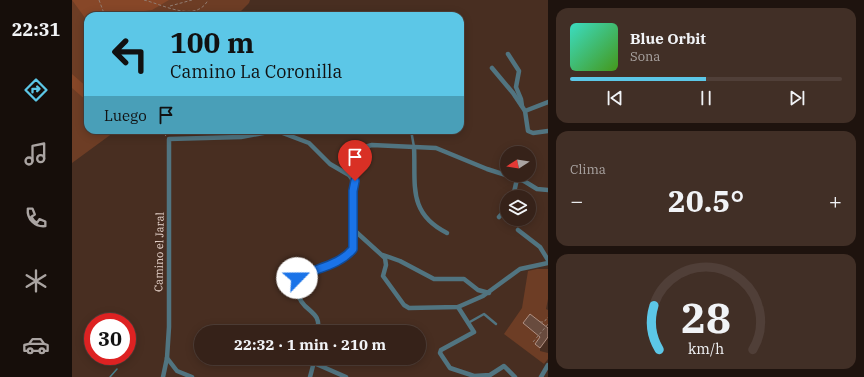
<!DOCTYPE html>
<html lang="es">
<meta charset="utf-8">
<style>
:root{--surface:#362219;--page:#412f26;--text:#f1f3f6;--muted:#aaa4a2;--line:#503f38;--accent:#5cc7e7}
body{margin:0;font-family:"IBM Plex Serif",serif;background:var(--page);color:var(--text);height:100vh;display:flex;flex-direction:column;font-size:15px;white-space:nowrap}
*{box-sizing:border-box;margin:0}
p{font-size:13px;color:var(--muted)}
.icon{flex:none;width:22px;height:22px;fill:none;stroke:currentColor;stroke-width:2;stroke-linecap:round;stroke-linejoin:round}
.map{position:relative;flex:1;overflow:hidden}
.drawer{display:flex;flex-direction:column;gap:8px;padding:8px;background:#1e130e;width:316px}
.drawer>*{flex:none}
.guide{position:absolute;left:12px;top:12px;width:380px;height:122px;border-radius:12px;box-shadow:0 2px 10px #0003,0 0 0 1px var(--line);background:#5cc7e7;color:#111;overflow:hidden}
.needle{width:26px;rotate:258deg}
.buttons{position:absolute;left:428px;top:146px;display:grid;gap:8px}
.buttons a{display:grid;place-items:center;width:36px;height:36px;border-radius:50%;background:var(--surface);box-shadow:0 2px 10px #0003,0 0 0 1px var(--line);font-size:20px}
.speed{position:absolute;left:12px;top:313px;display:flex;gap:8px;font-size:20px;font-weight:700;text-align:center}
.speed>*{display:grid;place-content:center;width:52px;height:52px;border-radius:50%;background:var(--surface);box-shadow:0 2px 10px #0003,0 0 0 1px var(--line);line-height:1}
.speed .limit{border:6px solid #d22;background:#fff;color:#111}
.pin{position:absolute;display:grid;place-items:center;width:34px;height:34px;color:#fff;margin:-41px -17px;border-radius:50% 50% 50% 0;rotate:-45deg;box-shadow:0 0 4px #0007}
.pin .icon{rotate:45deg}
.me{position:absolute;width:44px;margin:-22px;rotate:67deg;stroke-linejoin:round;filter:drop-shadow(0 0 3px #0008)}
.turn{display:flex;align-items:center;gap:14px;height:84px;padding:0 20px;font-size:18px}
.turn .icon{width:52px;height:52px;stroke-width:2.5}
.turn b{display:block;font-size:28px;line-height:34px}
.then{display:flex;align-items:center;height:38px;padding:0 20px;background:#0003;gap:8px;font-size:15px}
.big{font-size:30px;font-weight:800;line-height:1.1}
.drawer .tile{flex:1;display:flex;flex-direction:column;justify-content:center;gap:6px;min-width:0;padding:0 14px;border-radius:12px;background:var(--page)}
.drawer .dial{align-items:center;gap:0}
.dial svg{height:104px;overflow:visible;fill:none;stroke:var(--line);stroke-width:7;stroke-linecap:round;text-anchor:middle}
.dial text{fill:var(--text);stroke:none}
.song{display:flex;align-items:center;gap:12px}
.cover{width:48px;height:48px;border-radius:6px;background:linear-gradient(135deg,hsl(170 70% 55%),hsl(100 70% 35%))}
.played{height:4px;border-radius:2px;background:linear-gradient(90deg,var(--accent) 50%,var(--line) 50%)}
.keys{display:flex;justify-content:space-around;direction:ltr}
.heat{display:flex;justify-content:space-between;align-items:center;font-size:22px;direction:ltr}
.trip{position:absolute;left:122px;top:325px;width:232px;height:40px;border-radius:20px;background:var(--surface);box-shadow:0 2px 10px #0003,0 0 0 1px var(--line);font-weight:800;line-height:40px;text-align:center}
main{display:flex;flex:1;min-height:0}
.menu{display:flex;flex-direction:column;width:72px;justify-content:space-around;align-items:center;background:#160e0a;color:var(--muted)}
.menu .icon{width:28px;height:28px}
.menu .active{color:var(--accent)}
.menu b{font-size:18px;color:var(--text)}
.map>svg:first-child{display:block}
.green{fill:#6d3d25}
.forest{fill:#874728}
.lines{fill:none;stroke-linecap:round;stroke-linejoin:round}
.stream{stroke:#49818c;stroke-width:1.5}
.building{fill:#684b3e;stroke:#b19082}
.path{stroke:#927c71;stroke-width:1;stroke-dasharray:3 2;stroke-linecap:butt}
.service{stroke:#517480;stroke-width:2.5}
.minor{stroke:#517480;stroke-width:4.5}
.route-casing{stroke:#114b97;stroke-width:10}
.route{stroke:#1a73e8;stroke-width:7}
.labels{text-anchor:middle;dominant-baseline:central;stroke-width:4;stroke-linejoin:round;paint-order:stroke}
.street-label{font-size:11px;fill:#ebd9d1;stroke:#482e21}
</style>
<main>
<nav class="menu">
<b>22:31</b>
<svg class="icon active" aria-label="directions" viewBox="0 0 24 24"><path d="M12 3l9 9-9 9-9-9zM9 14v-3h6M13 9l2 2-2 2"/></svg>
<svg class="icon" aria-label="music" viewBox="0 0 24 24"><path d="M9 18V5l10-2v13"/><circle cx="6" cy="18" r="3"/><circle cx="16" cy="16" r="3"/></svg>
<svg class="icon" aria-label="phone" viewBox="0 0 24 24"><path d="M5 4h4l2 5-3 2q2 4 5 5l2-3 5 2v4C11 20 4 13 5 4z"/></svg>
<svg class="icon" aria-label="climate" viewBox="0 0 24 24"><path d="M12 3v18M4 7l16 10M4 17L20 7"/></svg>
<svg class="icon" aria-label="car" viewBox="0 0 24 24"><path d="M5 17H2v-5l4-1 3-4h7l3 4 3 1v5h-3M9 17h6M6 11h13"/><circle cx="7" cy="17" r="2"/><circle cx="17" cy="17" r="2"/></svg>
</nav>
<div class="map">
<svg width="476" height="377" viewBox="0 0 476 377">
<rect width="100%" height="100%" fill="#482e21"/>
<g class="green">
<polygon points="0,0 178,0 177,3 164,16 16,16 16,130 45,130 0,163"/>
<polygon points="465,269 476,269 476,299 474,309 476,310 476,326 472,325 458,314 451,323 468,337 468,351 476,353 476,359 472,364 432,334 450,308 456,271"/>
</g>
<g class="forest">
<polygon points="0,0 97,0 80,10 65,12 68,16 16,16 16,22"/>
<polygon points="0,74 16,88 16,102 0,88"/>
</g>
<g class="lines">
<polyline class="stream" points="38,377 45,369"/>
</g>
<polygon class="building" points="458,314 476,328 476,337 468,348 463,344 468,337 451,323"/>
<g class="lines">
<g class="path">
<polyline points="27,0 33,16"/>
<path d="M72 0C92 5 124 23 136 0"/>
<polyline points="98,6 120,0"/>
<polyline points="89,130 94,136"/>
<polyline points="468,322 472,322 476,317"/>
<polyline points="461,342 476,324"/>
</g>
<g class="service">
<polyline points="339,130 342,147"/>
<polyline points="396,323 412,314 424,324"/>
</g>
<g class="minor">
<polyline points="436,54 447,71 444,87 449,99 450,106"/>
<polyline points="420,68 441,93 453,111 456,131 461,133 476,131"/>
<polyline points="453,111 476,102"/>
<path d="M342 147C344 184 335 213 375 233"/>
<polyline points="441,197 445,179"/>
<polyline points="427,217 435,208"/>
<polyline points="282,230 313,258 314,265 311,276 332,305 337,308 386,307 411,296 448,269 476,263"/>
<polyline points="446,230 468,247 476,260"/>
<polyline points="311,255 328,261 362,279 392,279 406,290 417,293"/>
<polyline points="386,307 402,332 369,350 368,353 378,368 402,376 418,375 432,366 443,377"/>
<path d="M246 332C248 317 243 315 233 306 227 300 224 290 223 282 232 268 267 267 281 249V191L284 153 285 149 300 145 364 148 415 169 452 181 465 189 476 190"/>
<polyline points="95,358 105,371 120,377"/>
<polyline points="242,363 274,377"/>
<polyline points="91,377 95,358 97,327 97,139 169,137 202,131 208,132 237,143 258,164 277,175 280,179 281,191"/>
<polyline points="238,377 243,358"/>
<polyline points="469,377 476,365"/>
</g>
</g>
<g class="lines">
<g class="route-casing">
<path id="route" d="M225 278C243 268 267 266 281 249V191L283 181"/>
</g>
<use href="#route" class="route"/>
</g>
<g class="labels">
<g class="street-label">
<text transform="translate(87 252) rotate(-89)">Camino el Jaral</text>
</g>
</g>
</svg>
<div class="buttons">
<a><svg class="needle" viewBox="-14 -14 28 28"><path d="M0-13l5 13h-10z" fill="#e53935"/><path d="M0 13l5-13h-10z" fill="#aaa4a2"/></svg></a>
<a><svg class="icon" aria-label="layers" viewBox="0 0 24 24"><path d="M12 4l9 5-9 5-9-5zM3 14l9 5 9-5"/></svg></a>
</div>
<div class="speed"><div class="limit">30</div></div>
<div class="pin" style="left:283px;top:181px;background:#d93025"><svg class="icon" aria-label="arrive" viewBox="0 0 24 24"><path d="M6 21V4h12l-3 4 3 4H6"/></svg></div>
<svg class="me" style="left:225px;top:278px" viewBox="-20 -20 40 40"><circle r="19" fill="#fff"/><path d="M0-13L10 11 0 6-10 11z" fill="#1a73e8"/></svg>
<div class="trip">22:32 · 1 min · 210 m</div>
<div class="guide">
<div class="turn"><svg class="icon" aria-label="left" viewBox="0 0 24 24"><path d="M17 20v-9H6M10 6l-5 5 5 5"/></svg><div><b>100 m</b>Camino La Coronilla</div></div>
<div class="then">Luego<svg class="icon" aria-label="arrive" viewBox="0 0 24 24"><path d="M6 21V4h12l-3 4 3 4H6"/></svg></div>
</div>
</div>
<section class="drawer">
<div class="tile">
<div class="song"><i class="cover"></i><div><b>Blue Orbit</b><p>Sona</p></div></div>
<div class="played"></div>
<div class="keys"><svg class="icon" aria-label="previous" viewBox="0 0 24 24"><path d="M18 5L8 12l10 7zM5 5v14"/></svg><svg class="icon" aria-label="pause" viewBox="0 0 24 24"><path d="M8 5v14M16 5v14"/></svg><svg class="icon" aria-label="next" viewBox="0 0 24 24"><path d="M6 5l10 7-10 7zM19 5v14"/></svg></div>
</div>
<div class="tile"><p>Clima</p>
<div class="heat"><a>−</a><b class="big">20.5°</b><a>+</a></div>
</div>
<div class="tile dial"><svg viewBox="0 0 100 80">
<path d="M14 69A42 42 0 1 1 86 69"/>
<path d="M14 69A42 42 0 0 1 10 35" stroke="#5cc7e7"/>
<text x="50" y="56" font-size="32" font-weight="700">28</text>
<text x="50" y="72" font-size="11">km/h</text>
</svg></div>
</section>
</main>
